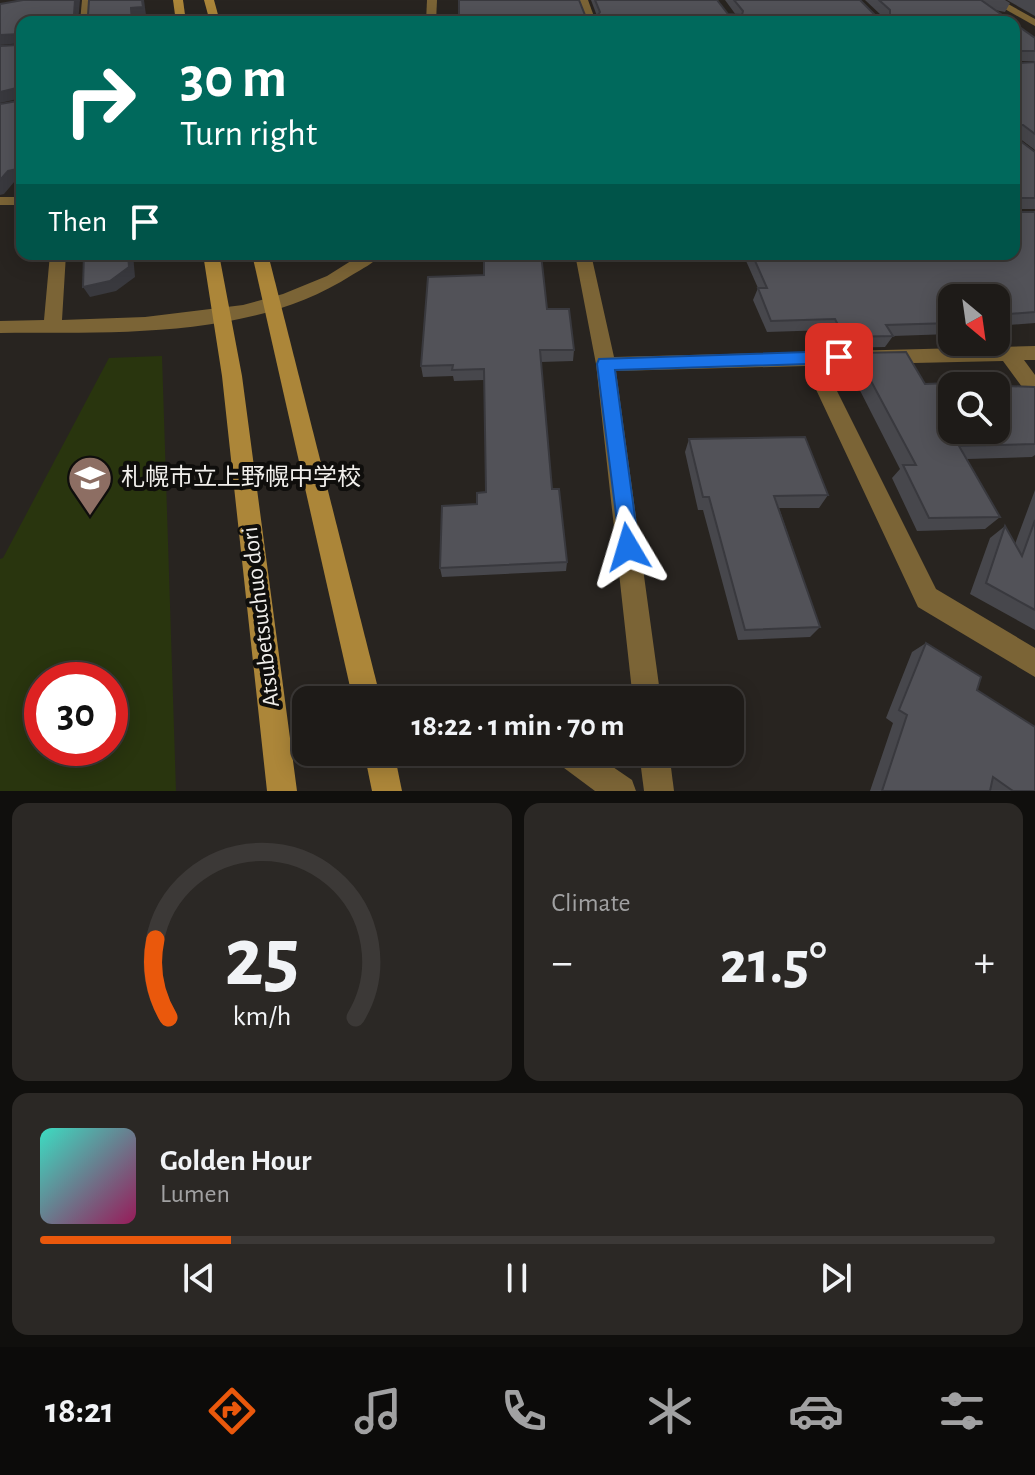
<!DOCTYPE html>
<meta charset="utf-8">
<style>
:root{--surface:#1e1b18;--page:#2b2825;--text:#f1f3f6;--muted:#a1a1a2;--line:#3c3937;--accent:#ea580c}
body{margin:0;font-family:"Alegreya Sans","Noto Sans JP",sans-serif;background:var(--page);color:var(--text);height:100vh;display:flex;flex-direction:column;font-size:30px;white-space:nowrap}
*{box-sizing:border-box;margin:0}
p{font-size:26px;color:var(--muted)}
.icon{flex:none;width:44px;height:44px;fill:none;stroke:currentColor;stroke-width:2;stroke-linecap:round;stroke-linejoin:round}
.map{position:relative;height:791px;overflow:hidden}
.drawer{display:flex;flex-direction:column;gap:12px;padding:12px;background:#100f0d;flex:1}
.drawer>*{flex:none}
.guide{position:absolute;left:16px;top:16px;width:1004px;height:244px;border-radius:16px;box-shadow:0 4px 20px #0003,0 0 0 2px var(--line);background:#00695c;color:#fff;overflow:hidden}
.needle{width:52px;rotate:151deg}
.buttons{position:absolute;left:938px;top:284px;display:grid;gap:16px}
.buttons a{display:grid;place-items:center;width:72px;height:72px;border-radius:16px;background:var(--surface);box-shadow:0 4px 20px #0003,0 0 0 2px var(--line);font-size:40px}
.speed{position:absolute;left:24px;top:662px;display:flex;gap:16px;font-size:40px;font-weight:700;text-align:center}
.speed>*{display:grid;place-content:center;width:104px;height:104px;border-radius:50%;background:var(--surface);box-shadow:0 4px 20px #0003,0 0 0 2px var(--line);line-height:1}
.speed .limit{border:12px solid #d22;background:#fff;color:#111}
.pin{position:absolute;display:grid;place-items:center;width:68px;height:68px;color:#fff;margin:-34px;border-radius:16px;box-shadow:0 4px 12px #0006}
.me{position:absolute;width:88px;margin:-44px;rotate:353deg;stroke-linejoin:round;filter:drop-shadow(0 0 6px #0008)}
.turn{display:flex;align-items:center;gap:28px;height:168px;padding:0 32px;font-size:36px}
.turn .icon{width:104px;height:104px;stroke-width:2.5}
.turn b{display:block;font-size:56px;line-height:68px}
.then{display:flex;align-items:center;height:76px;padding:0 32px;background:#0003;gap:16px;font-size:30px}
.big{font-size:60px;font-weight:700;line-height:1.1}
.drawer .tile{flex:1;display:flex;flex-direction:column;justify-content:center;gap:12px;min-width:0;padding:0 28px;border-radius:16px;background:var(--page)}
.drawer .dial{align-items:center;gap:0}
.dial svg{height:208px;overflow:visible;fill:none;stroke:var(--line);stroke-width:7;stroke-linecap:round;text-anchor:middle}
.dial text{fill:var(--text);stroke:none}
.song{display:flex;align-items:center;gap:24px}
.cover{width:96px;height:96px;border-radius:12px;background:linear-gradient(135deg,hsl(170 70% 55%),hsl(330 70% 35%))}
.played{height:8px;border-radius:4px;background:linear-gradient(90deg,var(--accent) 20%,var(--line) 20%)}
.keys{display:flex;justify-content:space-around;direction:ltr}
.heat{display:flex;justify-content:space-between;align-items:center;font-size:44px;direction:ltr}
.drawer .tiles{flex:1;display:grid;gap:12px;grid-template-columns:1fr 1fr}
.tile:last-child{grid-column:span 2}
.trip{position:absolute;left:292px;top:686px;width:452px;height:80px;border-radius:16px;background:var(--surface);box-shadow:0 4px 20px #0003,0 0 0 2px var(--line);font-weight:700;line-height:80px;text-align:center}
.tabs{display:flex;height:128px;justify-content:space-around;align-items:center;background:#0c0b0a;color:var(--muted)}
.tabs .icon{width:56px;height:56px}
.tabs .active{color:var(--accent)}
.tabs b{font-size:36px;color:var(--text)}
.map>svg:first-child{display:block}
.green{fill:#29350e;fill-rule:evenodd}
.lines{fill:none;stroke-linecap:round;stroke-linejoin:round}
.minor{fill:#7b6436;fill-rule:evenodd}
.secondary{fill:#ac8639;fill-rule:evenodd}
.wall{fill:#47474c}
.shaded-wall{fill:#39393e}
.building{fill:#525258;stroke:#39393e;stroke-width:2;fill-rule:evenodd}
.route{fill:#1a73e8;stroke:#114b97;stroke-width:2}
.labels{text-anchor:middle;dominant-baseline:central;stroke-width:8;stroke-linejoin:round;paint-order:stroke}
.poi-label{font-size:24px;fill:#f0eeeb;stroke:#0f0e0c;text-anchor:start}
.street-label{font-size:24px;fill:#f0eeeb;stroke:#0f0e0c}
</style>
<div class="map">
<svg width="1035" height="791" viewBox="0 0 1035 791">
<rect width="100%" height="100%" fill="#282420"/>
<path class="green" d="M162 356 176 791H0V559L3 558 109 358ZM42 680H110V748H42Z"/>
<g class="lines">
<g class="minor">
<polygon points="82,0 92,0 90,22 80,22"/>
<polygon points="427,0 437,0 436,22 426,22"/>
<polygon points="578,0 588,0 596,22 586,22"/>
<polygon points="989,0 1001,0 1035,19 1035,26"/>
<rect x="0" y="197" width="22" height="8"/>
<path d="M50 254H66L62 320 145 317 243 305 283 294 327 276 362 254H382C374 263 362 269 352 275 251 340 115 332 0 333V321L44 320Z"/>
<polygon points="575,254 591,254 614,357 1035,346 1035,360 1024,360 1035,375 1035,398 1028,395 1003,361 824,365 936,589 1035,648 1035,677 918,607 805,366 616,371 661,700 633,700 596,364"/>
<polygon points="551,752 591,752 632,780 636,791 595,791 556,762"/>
<polygon points="639,752 669,752 674,791 644,791"/>
</g>
<g class="secondary">
<polygon points="173,0 183,0 186,22 176,22"/>
<polygon points="204,0 214,0 220,22 210,22"/>
<polygon points="203,254 219,254 242,376 297,791 267,791 222,376"/>
<polygon points="252,254 268,254 381,700 353,700"/>
<polygon points="364,752 394,752 402,791 372,791"/>
</g>
</g>
<g class="wall">
<polygon points="459,0 579,0 585,15 597,16 591,0 717,0 728,14 736,15 725,0 860,0 875,15 881,15 865,0 1005,0 1010,3 1005,12 995,10 1012,22 459,22"/>
<polygon points="1007,0 1035,0 1035,16"/>
<polygon points="1014,23 1035,38 1035,61 1018,61 1020,63 1035,62 1035,150 1019,138 1019,140 1035,152 1035,209 1020,209 1020,212 1035,212 1035,323 996,326 996,298 952,298 951,334 893,336 885,347 838,348 829,330 767,332 753,300 758,288 743,254 1014,254"/>
<polygon points="484,275 547,309 574,350 573,361 541,362 552,489 567,562 566,571 442,577 440,568 486,492 484,380 454,381 453,376 423,377 421,366"/>
<polygon points="856,353 925,384 1035,387 1035,455 1032,457 967,459 1000,517 985,529 917,531 892,478 900,469 848,367"/>
<polygon points="689,439 828,495 819,508 779,508 820,627 810,637 738,640 703,510 698,510 685,452"/>
<polygon points="1035,490 1035,630 970,594 990,538 1005,526 1015,544"/>
<polygon points="926,643 977,690 1035,791 870,791 893,723 886,718 912,652"/>
</g>
<g class="shaded-wall">
<polygon points="75,0 80,0 78,22 74,15"/>
<polygon points="142,0 144,0 146,15 135,17 135,22 132,22 131,8"/>
<polygon points="19,34 22,43 0,45 0,35"/>
<polygon points="16,88 22,98 0,103 0,92"/>
<polygon points="22,168 22,180 15,181 4,194 0,195 0,180 8,171"/>
<polygon points="128,254 133,254 135,277 116,291 90,297 83,287"/>
</g>
<g class="building">
<polygon points="23,0 75,0 74,15 88,15 89,0 142,0 143,7 131,8 132,22 22,22 22,168 8,171 0,180 0,104 18,101 19,91 16,88 0,92 0,46 17,45 19,34 0,35 0,4"/>
<polygon points="459,0 579,0 585,15 597,16 600,12 595,0 717,0 728,14 742,15 743,11 734,0 860,0 875,15 890,15 890,10 879,0 981,0 1012,22 459,22"/>
<polygon points="1014,23 1035,38 1035,51 1020,51 1017,60 1020,63 1035,62 1035,134 1023,125 1018,125 1019,140 1035,152 1035,198 1020,198 1020,212 1035,212 1035,312 996,315 996,298 952,298 952,323 886,325 893,336 844,337 835,319 771,321 758,288 767,288 752,254 1014,254"/>
<polygon points="84,254 128,254 129,267 110,281 83,287"/>
<polygon points="484,254 541,254 547,309 569,309 574,350 540,350 552,489 559,489 567,562 440,568 442,506 477,504 477,493 486,492 484,369 452,370 453,365 421,366 428,277 484,275"/>
<path d="M906 352 925 384 1003 381 1007 386 1035 387V444L959 446 1000 517 929 518 903 465H916L856 353ZM952 386H996V430H952Z"/>
<polygon points="805,437 828,495 774,496 820,627 745,630 709,497 703,497 689,439"/>
<polygon points="1035,520 1035,610 986,583 1005,526 1022,556"/>
<polygon points="926,643 981,677 977,690 1035,727 1035,791 1013,791 993,777 990,791 882,791 907,715 899,710"/>
</g>
<polygon class="route" points="839,351 848,357 839,363 615,370 639,547 636,554 628,557 621,554 597,364 599,359"/>
<defs>
<g id="school-pin" transform="scale(2.3)"><path d="M0 17L-7.5 6A9.5 9.5 0 1 1 7.5 6Z" fill="#8d6e63" stroke="#0f0e0c"/><path d="M0-5L7-2L0 1L-7-2ZM-4 1L0 2.5L4 1V4Q0 6-4 4Z" fill="#fff"/></g>
</defs>
<g fill-rule="evenodd">
<use href="#school-pin" x="90" y="478"/>
</g>
<g class="labels">
<g class="poi-label">
<text x="121" y="478">札幌市立上野幌中学校</text>
</g>
<g class="street-label">
<text transform="translate(261 617) rotate(-97)">Atsubetsuchuo dori</text>
</g>
</g>
</svg>
<div class="buttons">
<a><svg class="needle" viewBox="-14 -14 28 28"><path d="M0-13l5 13h-10z" fill="#e53935"/><path d="M0 13l5-13h-10z" fill="#a1a1a2"/></svg></a>
<a><svg class="icon" aria-label="search" viewBox="0 0 24 24"><circle cx="10" cy="10" r="6"/><path d="M15 15l6 6"/></svg></a>
</div>
<div class="speed"><div class="limit">30</div></div>
<div class="pin" style="left:839px;top:357px;background:#d93025"><svg class="icon" aria-label="arrive" viewBox="0 0 24 24"><path d="M6 21V4h12l-3 4 3 4H6"/></svg></div>
<svg class="me" style="left:628px;top:547px" viewBox="-20 -20 40 40"><path d="M0-17L14 15 0 8-14 15z" fill="#1a73e8" stroke="#fff" stroke-width="4"/></svg>
<div class="trip">18:22 · 1 min · 70 m</div>
<div class="guide">
<div class="turn"><svg class="icon" aria-label="right" viewBox="0 0 24 24"><path d="M7 20v-9h11M14 6l5 5-5 5"/></svg><div><b>30 m</b>Turn right</div></div>
<div class="then">Then<svg class="icon" aria-label="arrive" viewBox="0 0 24 24"><path d="M6 21V4h12l-3 4 3 4H6"/></svg></div>
</div>
</div>
<section class="drawer">
<div class="tiles">
<div class="tile dial"><svg viewBox="0 0 100 80">
<path d="M14 69A42 42 0 1 1 86 69"/>
<path d="M14 69A42 42 0 0 1 9 39" stroke="#ea580c"/>
<text x="50" y="56" font-size="32" font-weight="700">25</text>
<text x="50" y="72" font-size="11">km/h</text>
</svg></div>
<div class="tile"><p>Climate</p>
<div class="heat"><a>−</a><b class="big">21.5°</b><a>+</a></div>
</div>
<div class="tile">
<div class="song"><i class="cover"></i><div><b>Golden Hour</b><p>Lumen</p></div></div>
<div class="played"></div>
<div class="keys"><svg class="icon" aria-label="previous" viewBox="0 0 24 24"><path d="M18 5L8 12l10 7zM5 5v14"/></svg><svg class="icon" aria-label="pause" viewBox="0 0 24 24"><path d="M8 5v14M16 5v14"/></svg><svg class="icon" aria-label="next" viewBox="0 0 24 24"><path d="M6 5l10 7-10 7zM19 5v14"/></svg></div>
</div>
</div>
</section>
<nav class="tabs">
<b>18:21</b>
<svg class="icon active" aria-label="directions" viewBox="0 0 24 24"><path d="M12 3l9 9-9 9-9-9zM9 14v-3h6M13 9l2 2-2 2"/></svg>
<svg class="icon" aria-label="music" viewBox="0 0 24 24"><path d="M9 18V5l10-2v13"/><circle cx="6" cy="18" r="3"/><circle cx="16" cy="16" r="3"/></svg>
<svg class="icon" aria-label="phone" viewBox="0 0 24 24"><path d="M5 4h4l2 5-3 2q2 4 5 5l2-3 5 2v4C11 20 4 13 5 4z"/></svg>
<svg class="icon" aria-label="climate" viewBox="0 0 24 24"><path d="M12 3v18M4 7l16 10M4 17L20 7"/></svg>
<svg class="icon" aria-label="car" viewBox="0 0 24 24"><path d="M5 17H2v-5l4-1 3-4h7l3 4 3 1v5h-3M9 17h6M6 11h13"/><circle cx="7" cy="17" r="2"/><circle cx="17" cy="17" r="2"/></svg>
<svg class="icon" aria-label="filters" viewBox="0 0 24 24"><path d="M4 7h16M4 17h16"/><circle cx="9" cy="7" r="2"/><circle cx="15" cy="17" r="2"/></svg>
</nav>
